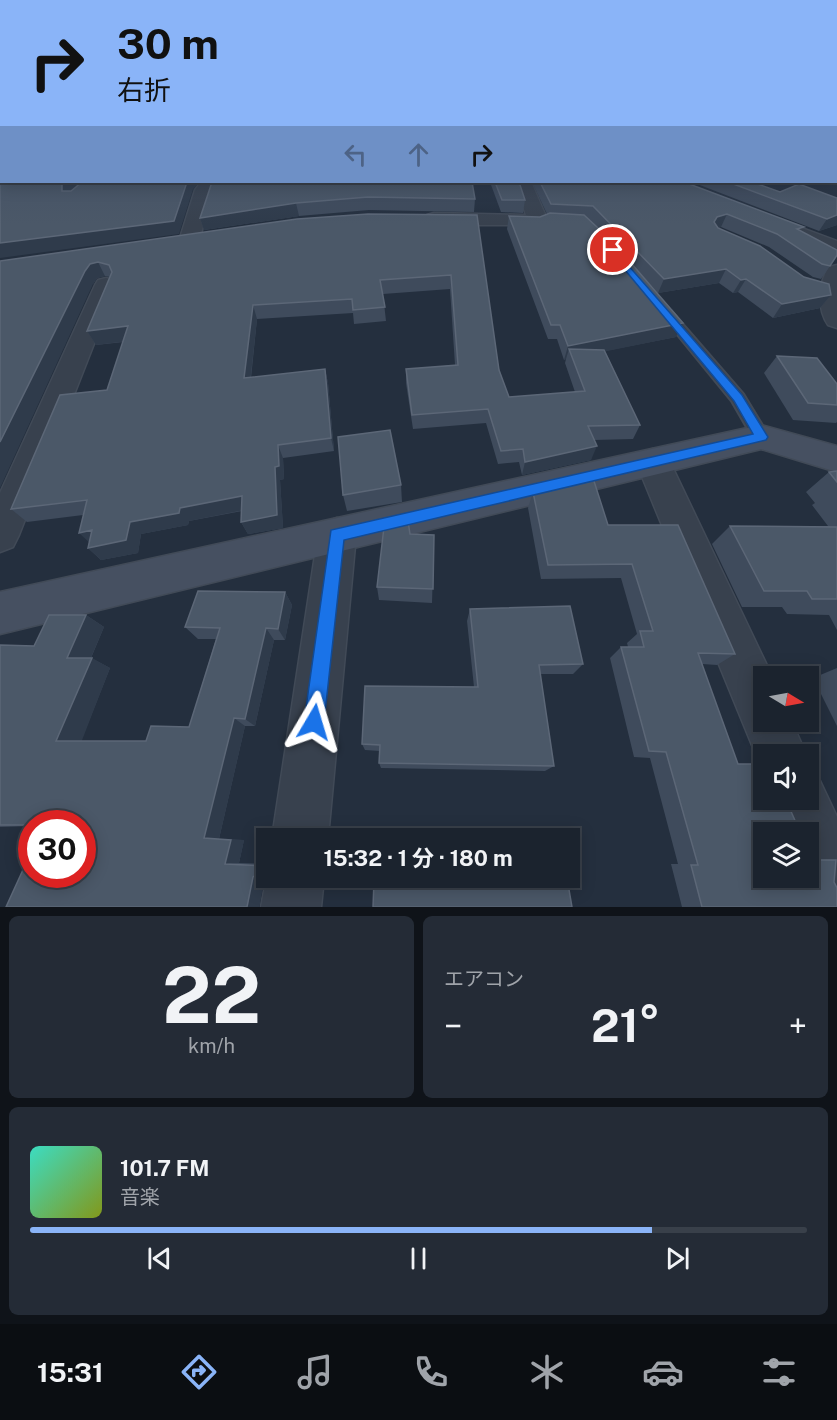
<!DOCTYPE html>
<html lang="ja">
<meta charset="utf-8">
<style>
:root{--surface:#1b232e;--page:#242b36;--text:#f1f3f6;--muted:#a0a4aa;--line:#39404a;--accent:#8ab4f8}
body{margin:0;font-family:"Public Sans","Noto Sans JP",sans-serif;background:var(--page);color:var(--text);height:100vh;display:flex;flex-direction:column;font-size:22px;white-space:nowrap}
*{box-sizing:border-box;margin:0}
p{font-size:20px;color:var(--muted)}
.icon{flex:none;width:33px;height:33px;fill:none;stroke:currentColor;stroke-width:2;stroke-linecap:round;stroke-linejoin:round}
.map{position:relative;height:907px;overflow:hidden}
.panel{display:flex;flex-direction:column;gap:9px;padding:9px;background:#0f1319;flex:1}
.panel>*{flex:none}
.banner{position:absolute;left:0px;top:0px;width:837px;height:183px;box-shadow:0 3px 15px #0003,0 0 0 2px var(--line);background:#8ab4f8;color:#111;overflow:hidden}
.needle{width:39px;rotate:100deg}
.tools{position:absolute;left:753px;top:666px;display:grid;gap:12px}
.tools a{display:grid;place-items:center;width:66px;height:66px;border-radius:0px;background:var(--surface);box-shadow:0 3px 15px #0003,0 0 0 2px var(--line);font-size:30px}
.speed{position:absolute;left:18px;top:810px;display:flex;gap:12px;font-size:30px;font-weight:700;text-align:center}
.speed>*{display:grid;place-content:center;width:78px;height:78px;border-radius:50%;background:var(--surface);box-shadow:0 3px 15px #0003,0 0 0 2px var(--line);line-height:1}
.speed .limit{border:9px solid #d22;background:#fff;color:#111}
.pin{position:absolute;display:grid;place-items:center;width:51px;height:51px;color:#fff;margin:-26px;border:3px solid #fff;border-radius:50%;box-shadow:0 2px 6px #0007}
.me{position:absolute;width:66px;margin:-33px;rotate:7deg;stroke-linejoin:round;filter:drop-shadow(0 0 4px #0008)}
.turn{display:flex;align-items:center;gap:21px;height:126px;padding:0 18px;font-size:27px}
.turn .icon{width:78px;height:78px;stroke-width:2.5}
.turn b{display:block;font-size:42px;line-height:51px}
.lanes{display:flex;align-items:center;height:57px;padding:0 18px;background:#0003;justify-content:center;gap:30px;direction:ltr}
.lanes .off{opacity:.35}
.big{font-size:45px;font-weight:700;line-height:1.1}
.panel .widget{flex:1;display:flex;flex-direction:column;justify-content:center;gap:9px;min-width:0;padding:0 21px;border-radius:9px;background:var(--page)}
.panel .dial{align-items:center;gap:0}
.dial b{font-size:78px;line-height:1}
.song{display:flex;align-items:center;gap:18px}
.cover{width:72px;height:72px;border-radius:9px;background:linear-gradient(135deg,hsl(170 70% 55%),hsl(70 70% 35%))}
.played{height:6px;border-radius:3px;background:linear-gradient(90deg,var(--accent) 80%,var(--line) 80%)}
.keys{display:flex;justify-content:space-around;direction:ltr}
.heat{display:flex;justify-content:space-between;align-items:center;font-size:33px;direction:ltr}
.panel .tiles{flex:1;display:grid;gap:9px;grid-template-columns:1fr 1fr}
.widget:last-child{grid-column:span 2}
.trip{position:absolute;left:256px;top:828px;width:324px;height:60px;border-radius:0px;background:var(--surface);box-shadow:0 3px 15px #0003,0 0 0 2px var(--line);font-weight:700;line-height:60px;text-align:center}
.dock{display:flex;height:96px;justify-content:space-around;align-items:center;background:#0b0e12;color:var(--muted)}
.dock .icon{width:42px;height:42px}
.dock .selected{color:var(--accent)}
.dock b{font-size:27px;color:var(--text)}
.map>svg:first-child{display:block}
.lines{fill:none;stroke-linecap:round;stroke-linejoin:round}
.river{fill:#17263c;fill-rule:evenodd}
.lane-casing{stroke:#414a57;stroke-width:4}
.street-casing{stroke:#414a57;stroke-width:3}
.secondary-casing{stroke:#414a57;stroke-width:3}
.lane{fill:#38414e;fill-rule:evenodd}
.street{fill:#38414e;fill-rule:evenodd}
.secondary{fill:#465061;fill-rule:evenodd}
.wall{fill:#3f4b5c}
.shaded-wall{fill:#2f3b4b}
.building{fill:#4b5868;stroke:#5c6777;stroke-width:1.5}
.route{fill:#1a73e8;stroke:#114b97;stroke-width:1.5}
</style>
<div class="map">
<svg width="837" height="907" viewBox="0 0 837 907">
<rect width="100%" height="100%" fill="#242f3e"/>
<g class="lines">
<polygon class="river" points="836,152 837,153 837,173 836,172"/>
<g class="lane-casing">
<polygon id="lane" points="667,310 671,311 743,394 769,437 767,441 755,441 732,401 661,314"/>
</g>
<g class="street-casing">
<g id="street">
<polygon points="836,166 837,166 837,177 836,176"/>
<polygon points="201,182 217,182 213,190 199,241 196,245 182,245 179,241 195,190"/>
<polygon points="515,182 531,182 548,221 545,225 434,225 427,223 424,219 427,215 434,213 526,215"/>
<polygon points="780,220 837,241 837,254 773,230 770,226 773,222"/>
<path d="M837 265V328L828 325C817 309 818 283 829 267Z"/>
<polygon points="106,278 114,280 117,285 19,535 13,547 0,552 0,493 95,285 98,280"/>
<polygon points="653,449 665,453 670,462 772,676 764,676 764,722 792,722 806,754 764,754 763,772 636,462 641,453"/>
<polygon points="337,518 350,523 356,535 328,838 272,838 318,535 324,523"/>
<polygon points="808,776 820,781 837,817 837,907 827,907 816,903 806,878 808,878 808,832 787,832 774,800 808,800"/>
<polygon points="267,875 267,878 324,878 321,907 261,907"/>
</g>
</g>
<g class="secondary-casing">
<polygon id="secondary" points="761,425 837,446 837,472 761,449 0,634 0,592"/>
</g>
<use href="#lane" class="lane"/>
<use href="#street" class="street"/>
<use href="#secondary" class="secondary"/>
</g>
<g class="wall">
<polygon points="212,182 475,199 474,212 369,210 299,216 204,230 200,218"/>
<polygon points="490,182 519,182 525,200 523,213 501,212"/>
<polygon points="532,182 684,182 801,231 830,266 821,279 813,277 769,247 721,227 718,228 804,277 831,295 820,308 773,318 738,292 733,293 719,283 658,293 626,258 683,323 676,337 605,351 640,425 633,439 594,440 591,460 522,475 519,462 498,464 486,423 413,429 406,383 406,369 455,365 450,289 383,294 386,321 354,324 353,313 257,319 251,378 325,369 328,383 334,451 283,458 284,479 280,480 283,528 248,534 241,522 242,511 189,521 188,525 141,534 138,553 101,560 88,548 89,542 83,515 27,522 11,509 107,390 123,342 96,345 87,331 110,277 105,276 97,278 93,284 0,261 477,215 499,370 509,397 575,392 565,363 566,359 564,360 557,339 548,339 507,229 509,216 540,217 547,214"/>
<polygon points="692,182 752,182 780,192 837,198 837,225 819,231"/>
<polygon points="777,356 837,384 837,422 836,423 793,420 764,373"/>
<polygon points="837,471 837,630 829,615 787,614 782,607 742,607 712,544 730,526 828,526 812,505 815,503 806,492 829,472"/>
<polygon points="401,485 402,502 347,511 343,495"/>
<polygon points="533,492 608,525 735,654 717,665 702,664 738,764 810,859 836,860 834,882 837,907 682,907 671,864 678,864 650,758 634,757 610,658 621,647 628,647 627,643 637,634 621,578 541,579 528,508"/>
<polygon points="410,534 434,535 432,603 379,600 377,587"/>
<polygon points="285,592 292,605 285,640 274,640 255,726 245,726 219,839 244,840 239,863 267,864 267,878 268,878 264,878 259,907 82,824 32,824 32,826 0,827 0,645 34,646 86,615 104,627 91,658 110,668 81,741 146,741 189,727 216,639 198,639 185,627"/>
<polygon points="470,609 583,664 573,674 540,674 554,766 545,771 381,768 379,763 380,751 365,750 362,744 474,687 467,621"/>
<polygon points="837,668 837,726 813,678"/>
<polygon points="377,878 481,880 481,878 567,878 572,907 374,881"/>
</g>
<g class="shaded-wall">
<polygon points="66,182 86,182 69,196 62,191 62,184"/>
<polygon points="187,182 200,182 193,189 179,234 0,258 0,243"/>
<polygon points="296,203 299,216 204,230 200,218"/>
<polygon points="727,214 721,227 711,230 714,222 717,217"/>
<polygon points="837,215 837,225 819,231 827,219"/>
<polygon points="98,262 105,276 97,278 93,284 0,488 0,442 85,271 90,264"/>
<polygon points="726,269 719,283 658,293 664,279"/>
<polygon points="746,279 738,292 733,293 741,280"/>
<polygon points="831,295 820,308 773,318 782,304"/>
<polygon points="253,305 257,319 249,392 244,378"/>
<polygon points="683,323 676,337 573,358 569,349 566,359 564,360 568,346"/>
<polygon points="128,326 136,340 96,345 87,331"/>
<polygon points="325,369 328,383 334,451 331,438"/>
<polygon points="278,445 283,458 284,479 280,480 283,528 248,534 241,522 275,467"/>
<polygon points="597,446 591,460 522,475 525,462"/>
<polygon points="242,496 249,509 189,521 188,525 141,534 138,553 101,560 88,548 130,522 180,508"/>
<polygon points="92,530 92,545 79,533"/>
<polygon points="285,592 292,605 285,640 278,629"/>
<polygon points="86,615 104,627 86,669 67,658"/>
<polygon points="266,628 274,640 255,726 245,719"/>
<polygon points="92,658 110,668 79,748 56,741"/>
<polygon points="234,718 245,726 219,839 204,838"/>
<polygon points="231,840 244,840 239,863 225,864"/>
<polygon points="267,866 267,878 268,878 265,878 265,875 259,907 247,907 253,877"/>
</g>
<g class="building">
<polygon points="0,97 2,97 2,182 66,182 62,184 62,191 71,191 82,182 187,182 174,221 0,243"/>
<polygon points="212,182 472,182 475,199 368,197 296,203 200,218"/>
<polygon points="495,182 519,182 525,200 502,200"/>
<polygon points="540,182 684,182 804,227 797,229 837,250 837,255 830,266 822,264 777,234 727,214 717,217 714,222 718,228 760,246 804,277 829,284 831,295 782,304 746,279 741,280 726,269 664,279 593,206 551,204"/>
<polygon points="728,182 752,182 780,192 799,184 837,198 837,215 827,219"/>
<polygon points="550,213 584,215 612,241 683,323 568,346 560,325 551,325 509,216 540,217"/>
<polygon points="368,214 477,215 499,370 509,397 585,391 569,349 604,350 640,425 588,426 597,446 525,462 523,449 501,451 488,409 412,415 406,369 458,365 451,275 380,280 385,307 353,310 352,299 253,305 244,378 325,369 331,438 278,445 279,466 275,467 277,515 241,522 242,496 180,508 179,513 130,522 126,540 88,548 92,530 79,533 87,500 11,509 60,395 107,390 128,326 87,331 112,272 109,265 98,262 90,264 85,271 0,442 0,261 297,219"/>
<polygon points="777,356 817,358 837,384 837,405 808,403"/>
<polygon points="390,430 401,485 343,495 338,437"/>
<polygon points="837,471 837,482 829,472"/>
<polygon points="593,478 608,525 678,525 735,654 698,653 738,764 764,764 764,800 786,800 800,832 764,832 764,878 808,878 808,855 811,860 836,860 834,882 837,888 837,907 702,907 691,865 698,865 666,752 649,751 621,647 644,647 640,631 653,631 632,564 548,565 533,492"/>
<polygon points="408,521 410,534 434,535 433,589 377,587 384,527"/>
<polygon points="730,526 837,527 837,599 812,599 807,591 764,591"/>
<polygon points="198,591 285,592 278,629 266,628 245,719 234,718 204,838 231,840 225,864 267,866 265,878 258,878 256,875 253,877 247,907 6,907 32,850 32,874 82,874 82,824 32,824 32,825 0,825 0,645 34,646 49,615 86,615 67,658 92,658 56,741 146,741 151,726 189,727 220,628 185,627"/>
<polygon points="570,606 583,664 539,665 554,766 379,763 380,745 362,744 365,686 478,687 470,609"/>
<polygon points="486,878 567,878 572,907 373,907 374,881 486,883"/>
</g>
<linearGradient id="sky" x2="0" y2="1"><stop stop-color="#141a22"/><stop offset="0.43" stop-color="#3f4d63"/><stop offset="1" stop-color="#3f4d63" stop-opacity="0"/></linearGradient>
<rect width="837" height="224" fill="url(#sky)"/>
<polygon class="route" points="613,248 742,395 768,437 766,440 344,540 324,722 321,729 314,732 307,729 304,722 331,530 753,434 734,401 610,252 610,249"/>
</svg>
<div class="tools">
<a><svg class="needle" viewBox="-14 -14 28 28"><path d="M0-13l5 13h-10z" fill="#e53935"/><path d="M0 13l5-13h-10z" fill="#a0a4aa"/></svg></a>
<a><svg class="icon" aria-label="sound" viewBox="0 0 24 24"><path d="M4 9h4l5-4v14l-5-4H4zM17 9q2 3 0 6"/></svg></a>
<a><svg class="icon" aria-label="layers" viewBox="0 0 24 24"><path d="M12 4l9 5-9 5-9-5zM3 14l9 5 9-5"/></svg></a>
</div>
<div class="speed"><div class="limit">30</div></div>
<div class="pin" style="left:613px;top:250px;background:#d93025"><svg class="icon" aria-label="arrive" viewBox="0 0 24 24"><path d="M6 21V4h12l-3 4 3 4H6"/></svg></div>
<svg class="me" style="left:314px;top:722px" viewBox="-20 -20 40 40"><path d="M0-17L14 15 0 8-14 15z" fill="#1a73e8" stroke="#fff" stroke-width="4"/></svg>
<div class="trip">15:32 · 1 分 · 180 m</div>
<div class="banner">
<div class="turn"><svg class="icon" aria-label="right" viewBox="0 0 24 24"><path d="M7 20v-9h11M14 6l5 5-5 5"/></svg><div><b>30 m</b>右折</div></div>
<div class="lanes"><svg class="icon off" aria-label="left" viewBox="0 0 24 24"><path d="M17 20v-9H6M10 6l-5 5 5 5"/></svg><svg class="icon off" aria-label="ahead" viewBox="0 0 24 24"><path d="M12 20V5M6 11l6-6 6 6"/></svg><svg class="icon" aria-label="right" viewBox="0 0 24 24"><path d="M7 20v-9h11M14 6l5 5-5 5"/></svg></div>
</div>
</div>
<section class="panel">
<div class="tiles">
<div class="widget dial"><b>22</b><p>km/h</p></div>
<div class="widget"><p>エアコン</p>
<div class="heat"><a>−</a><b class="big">21°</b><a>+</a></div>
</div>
<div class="widget">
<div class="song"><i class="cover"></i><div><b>101.7 FM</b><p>音楽</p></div></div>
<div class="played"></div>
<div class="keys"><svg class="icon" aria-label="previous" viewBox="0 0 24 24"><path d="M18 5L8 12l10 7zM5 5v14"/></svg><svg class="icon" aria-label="pause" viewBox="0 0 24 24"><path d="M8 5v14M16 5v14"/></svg><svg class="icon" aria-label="next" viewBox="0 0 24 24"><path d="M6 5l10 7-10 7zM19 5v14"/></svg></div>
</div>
</div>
</section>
<nav class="dock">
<b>15:31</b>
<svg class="icon selected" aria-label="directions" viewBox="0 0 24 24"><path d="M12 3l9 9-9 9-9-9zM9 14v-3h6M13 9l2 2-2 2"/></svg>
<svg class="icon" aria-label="music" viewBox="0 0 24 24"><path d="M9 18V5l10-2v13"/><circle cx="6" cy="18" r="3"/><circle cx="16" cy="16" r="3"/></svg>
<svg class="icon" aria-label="phone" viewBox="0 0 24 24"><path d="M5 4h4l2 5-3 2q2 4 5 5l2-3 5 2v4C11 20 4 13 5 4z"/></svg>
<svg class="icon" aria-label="climate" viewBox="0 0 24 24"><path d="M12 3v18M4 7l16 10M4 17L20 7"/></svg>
<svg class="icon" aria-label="car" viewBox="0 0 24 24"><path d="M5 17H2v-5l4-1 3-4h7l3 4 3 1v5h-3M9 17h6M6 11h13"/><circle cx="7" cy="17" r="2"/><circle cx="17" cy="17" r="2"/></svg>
<svg class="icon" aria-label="filters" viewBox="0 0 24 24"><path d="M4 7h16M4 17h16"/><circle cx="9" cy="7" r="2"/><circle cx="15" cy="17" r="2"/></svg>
</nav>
